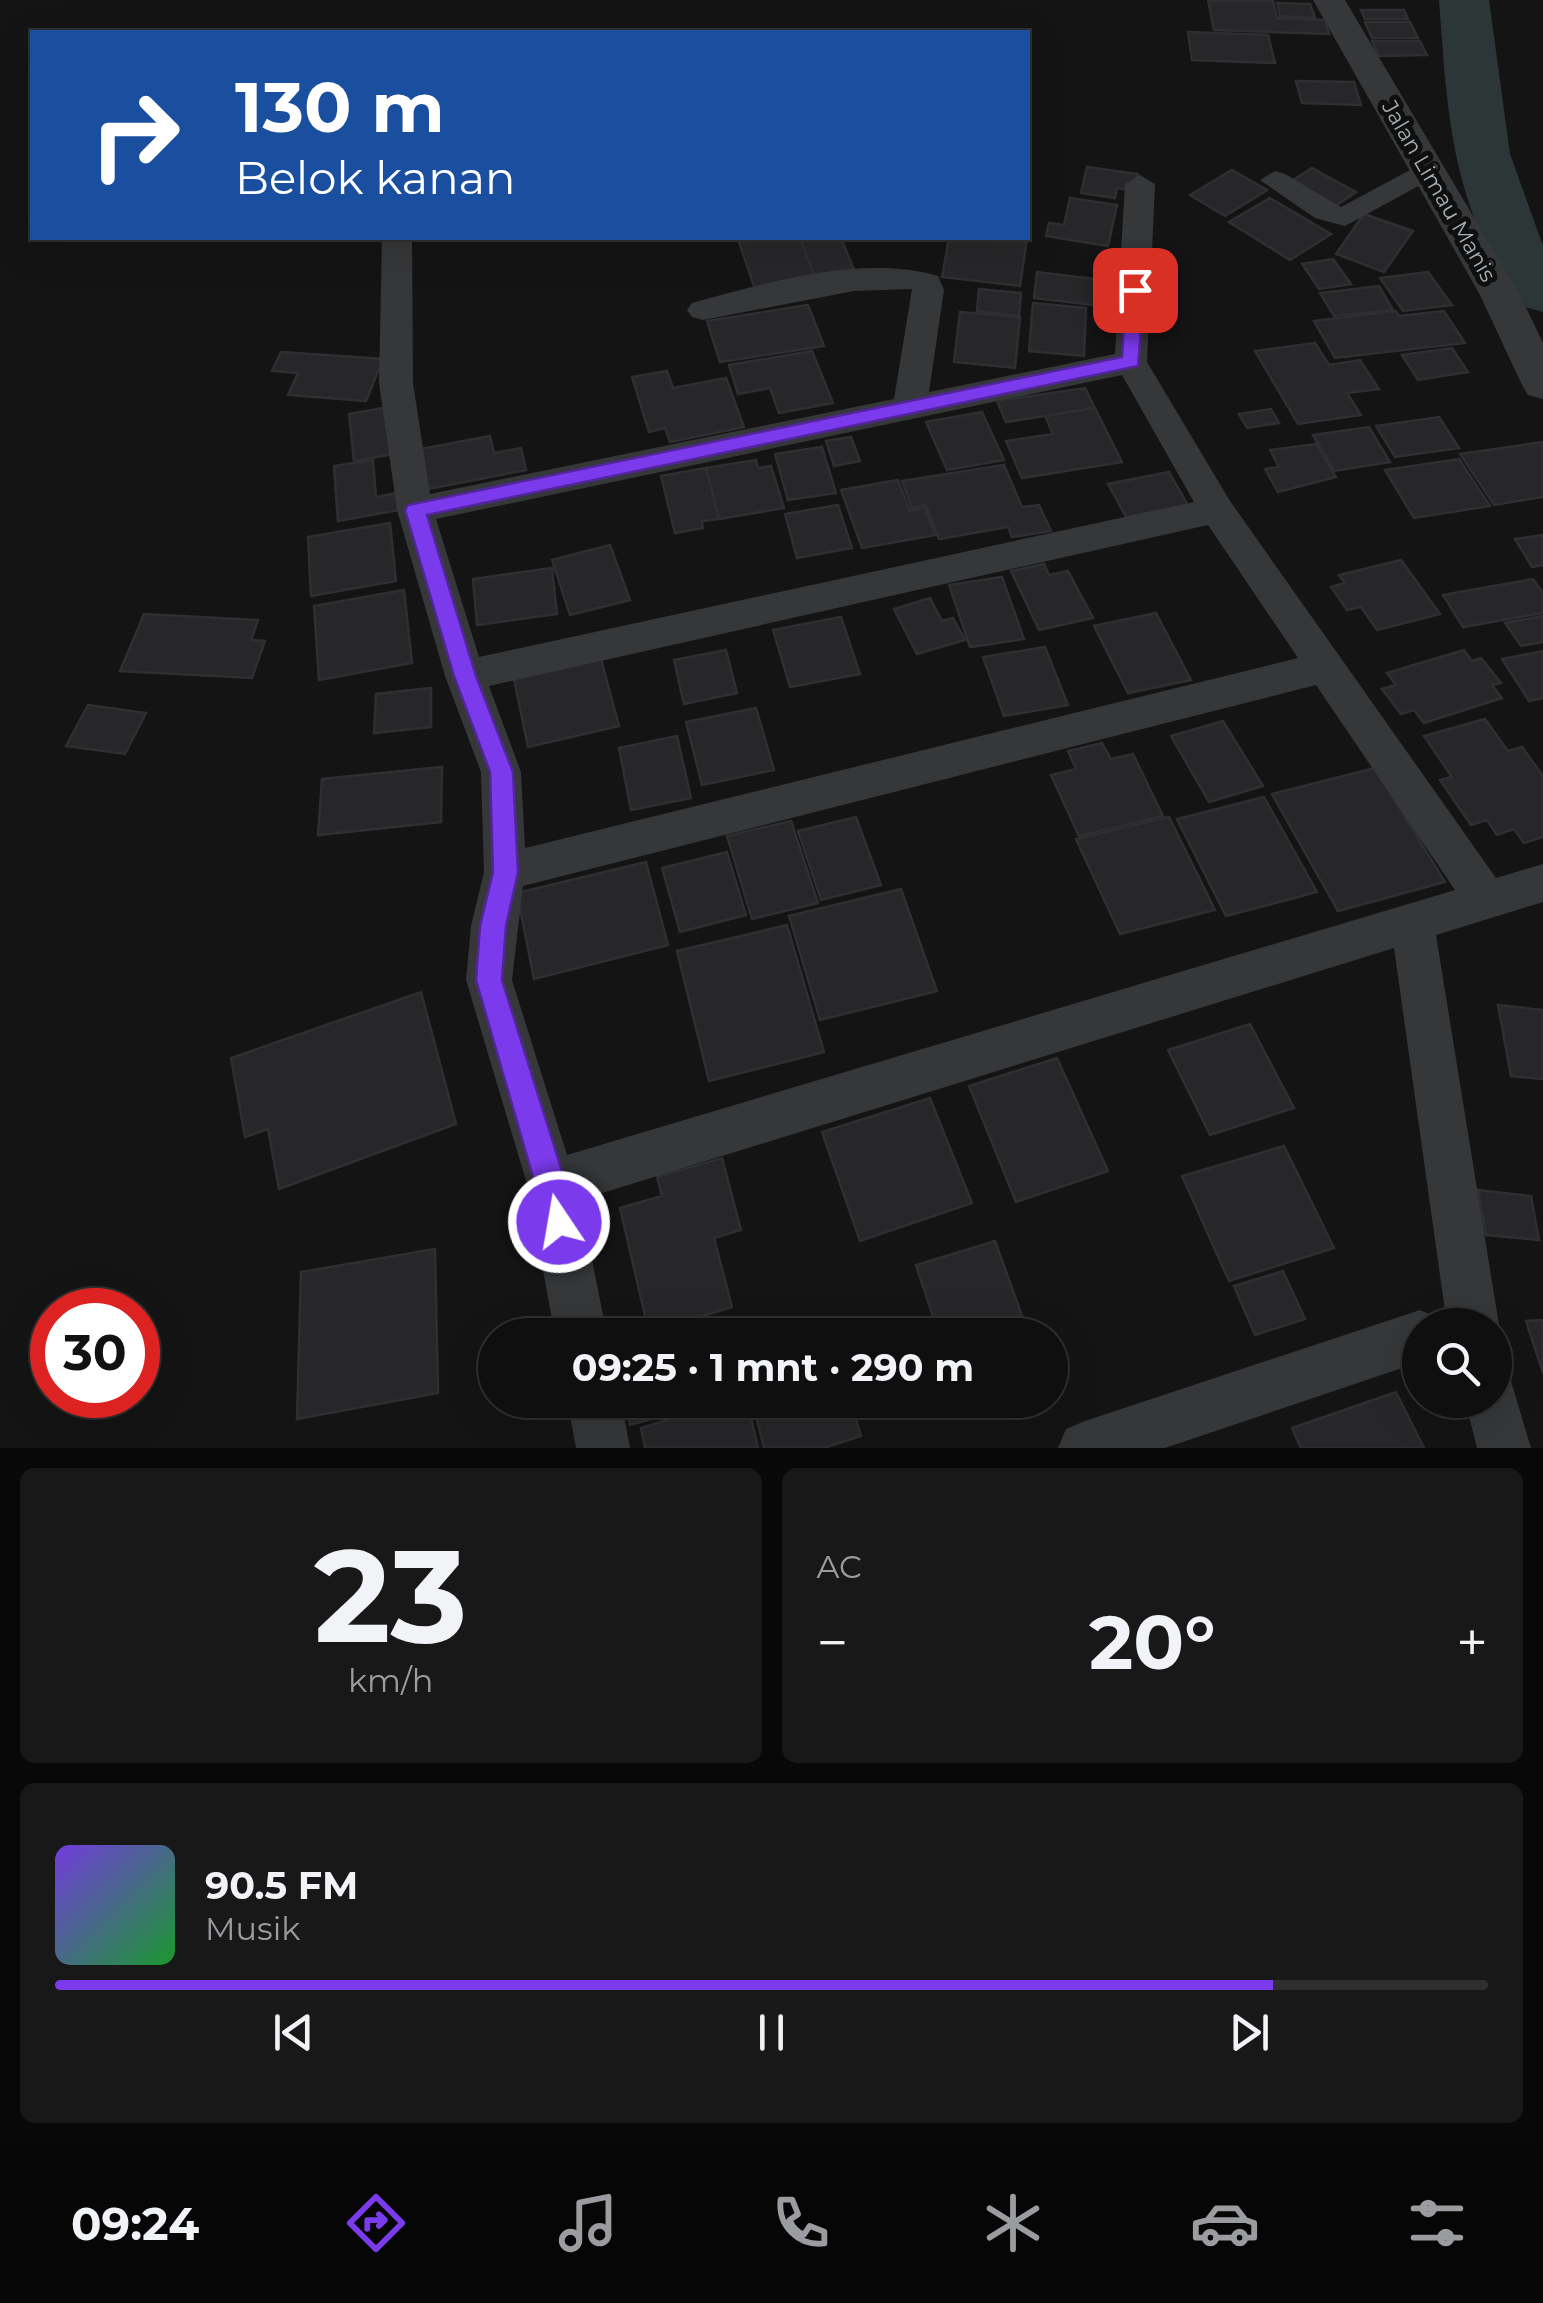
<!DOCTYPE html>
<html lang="id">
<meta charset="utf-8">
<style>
:root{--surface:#0f0f10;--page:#181819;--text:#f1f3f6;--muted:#9b9c9f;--line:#2f2f30;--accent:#7c3aed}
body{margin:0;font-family:Montserrat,sans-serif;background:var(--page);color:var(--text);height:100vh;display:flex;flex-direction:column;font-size:38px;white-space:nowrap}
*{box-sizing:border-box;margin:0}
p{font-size:32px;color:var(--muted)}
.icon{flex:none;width:55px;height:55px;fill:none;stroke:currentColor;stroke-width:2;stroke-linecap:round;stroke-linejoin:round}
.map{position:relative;height:1448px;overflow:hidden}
.details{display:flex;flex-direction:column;gap:20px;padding:20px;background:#080809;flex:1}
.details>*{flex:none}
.guide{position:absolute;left:30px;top:30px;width:1000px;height:210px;border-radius:0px;box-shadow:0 10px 40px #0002,0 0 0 2px var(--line);background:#1a4fa0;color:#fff;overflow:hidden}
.buttons{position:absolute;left:1402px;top:1308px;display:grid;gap:20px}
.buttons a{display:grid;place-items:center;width:110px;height:110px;border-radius:50%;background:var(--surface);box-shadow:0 10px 40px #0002,0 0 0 2px var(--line);font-size:50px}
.speed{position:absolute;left:30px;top:1288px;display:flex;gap:20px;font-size:50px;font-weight:700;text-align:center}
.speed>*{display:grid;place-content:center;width:130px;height:130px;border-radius:50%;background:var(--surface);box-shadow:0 10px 40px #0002,0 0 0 2px var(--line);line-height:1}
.speed .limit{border:15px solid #d22;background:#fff;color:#111}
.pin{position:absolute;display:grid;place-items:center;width:85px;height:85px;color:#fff;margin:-42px;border-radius:20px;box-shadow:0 5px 15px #0006}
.me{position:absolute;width:110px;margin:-55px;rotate:348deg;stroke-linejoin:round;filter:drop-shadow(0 0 8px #0008)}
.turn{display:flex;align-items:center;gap:35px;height:210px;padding:0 40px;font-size:45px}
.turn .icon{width:130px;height:130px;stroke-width:2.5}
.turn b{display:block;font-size:70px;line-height:85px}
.big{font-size:75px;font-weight:700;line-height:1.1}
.details .tile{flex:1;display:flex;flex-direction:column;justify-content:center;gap:15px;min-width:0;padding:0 35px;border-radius:15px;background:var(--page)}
.details .dial{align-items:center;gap:0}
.dial b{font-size:130px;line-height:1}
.song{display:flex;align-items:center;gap:30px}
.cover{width:120px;height:120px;border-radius:15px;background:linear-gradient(135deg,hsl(260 70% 55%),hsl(130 70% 35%))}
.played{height:10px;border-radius:5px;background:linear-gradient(90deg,var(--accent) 85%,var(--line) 85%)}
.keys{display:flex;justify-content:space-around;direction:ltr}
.heat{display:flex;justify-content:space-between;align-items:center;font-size:55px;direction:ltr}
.details .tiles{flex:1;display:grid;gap:20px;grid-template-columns:1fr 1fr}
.tile:last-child{grid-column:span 2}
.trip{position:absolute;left:478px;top:1318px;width:590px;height:100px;border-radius:50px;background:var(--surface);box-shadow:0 10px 40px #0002,0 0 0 2px var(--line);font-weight:700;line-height:100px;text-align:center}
.tabs{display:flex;height:160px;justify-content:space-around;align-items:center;background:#060606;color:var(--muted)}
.tabs .icon{width:70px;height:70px}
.tabs .current{color:var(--accent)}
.tabs b{font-size:45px;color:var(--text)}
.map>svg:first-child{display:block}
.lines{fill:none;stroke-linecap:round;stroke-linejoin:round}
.river{fill:#2c3637;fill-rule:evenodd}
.building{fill:#272729;stroke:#2e2f31;stroke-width:2.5}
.minor{fill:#353739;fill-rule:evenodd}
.tertiary{fill:#353739;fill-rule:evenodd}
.route{fill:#7c3aed;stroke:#51269a;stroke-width:2.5}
.labels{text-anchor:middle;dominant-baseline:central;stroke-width:10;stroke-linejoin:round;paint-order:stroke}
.far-street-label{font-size:22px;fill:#a7afb3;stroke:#0f0f10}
</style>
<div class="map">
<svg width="1543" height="1448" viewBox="0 0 1543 1448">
<rect width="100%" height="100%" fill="#141415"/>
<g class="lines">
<path class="river" d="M1439 0H1489L1510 154 1543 246V312L1521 306C1451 203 1448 121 1439 0Z"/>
</g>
<g class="building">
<polygon points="1208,0 1273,1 1277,18 1325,20 1329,34 1214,30"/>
<polygon points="1277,3 1310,4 1315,18 1280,16"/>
<polygon points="1361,10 1404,10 1408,19 1365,19"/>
<polygon points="1365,22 1410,22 1418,38 1372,38"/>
<polygon points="1188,32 1268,35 1275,63 1192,60"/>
<polygon points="1372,41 1420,41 1427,55 1379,56"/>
<polygon points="1296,81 1354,82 1361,105 1302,103"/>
<polygon points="1087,167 1138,174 1134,191 1117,188 1115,198 1081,193"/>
<polygon points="1312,168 1356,192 1331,209 1287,184"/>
<polygon points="1232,170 1267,190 1225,216 1190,195"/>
<polygon points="1070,198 1117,205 1108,246 1046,236 1049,223 1064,225"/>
<polygon points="1270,198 1331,234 1290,260 1229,222"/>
<polygon points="1364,214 1413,231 1384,272 1336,254"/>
<polygon points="771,238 800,238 817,283 756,292 739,242"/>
<polygon points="800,238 841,238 857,277 817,283"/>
<polygon points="949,238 1027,238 1020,286 942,277"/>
<polygon points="1333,259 1351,284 1319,289 1302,264"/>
<polygon points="1037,272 1096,279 1094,305 1034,298"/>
<polygon points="1428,272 1452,305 1403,311 1380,278"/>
<polygon points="1379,286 1393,310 1334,316 1320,293"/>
<polygon points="979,289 1021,293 1019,316 977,311"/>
<polygon points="1033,303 1086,308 1084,356 1029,351"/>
<polygon points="808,305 824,346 720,362 707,321"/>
<polygon points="1396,311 1399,316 1444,311 1465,343 1335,358 1314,321"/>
<polygon points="960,312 1020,317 1015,368 954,362"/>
<polygon points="1315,343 1329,365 1360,360 1379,389 1347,393 1361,415 1298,424 1255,351"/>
<polygon points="1452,348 1468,372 1418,380 1402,355"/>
<polygon points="812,351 833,403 779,413 770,388 738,394 729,365"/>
<polygon points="281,352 383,359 366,401 288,395 298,373 272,371"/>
<polygon points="667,371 673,388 726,378 744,427 670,442 665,428 649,432 632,377"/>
<polygon points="1085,388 1095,408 1006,422 997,401"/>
<polygon points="389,407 394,454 354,461 349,414"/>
<polygon points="1095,408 1122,462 1022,478 1006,441 1053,434 1045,416"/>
<polygon points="1271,409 1279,423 1247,428 1239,414"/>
<polygon points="982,412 1004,460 947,470 926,422"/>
<polygon points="1439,417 1459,448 1395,457 1376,426"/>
<polygon points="1369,427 1390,462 1334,471 1313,435"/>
<polygon points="490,436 494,453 521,448 526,470 428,489 421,449"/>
<polygon points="851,437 860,461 834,466 826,441"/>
<polygon points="1543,442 1543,497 1494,505 1460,454"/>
<polygon points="1316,444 1336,477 1278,492 1265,469 1279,467 1270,450"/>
<polygon points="822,447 836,493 788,500 775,454"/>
<polygon points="1459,459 1490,506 1414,518 1385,470"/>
<polygon points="373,460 376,497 397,493 399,510 338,521 334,466"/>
<polygon points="756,460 758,468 771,466 784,508 719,519 706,468"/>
<polygon points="1004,465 1022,507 1039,505 1051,531 1012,537 1008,527 939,539 926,505 912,508 902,481"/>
<polygon points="706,468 719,519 702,521 703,528 675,533 661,476"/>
<polygon points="1169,472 1188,505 1126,517 1108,484"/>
<polygon points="898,480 910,511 925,508 935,535 862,548 841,490"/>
<polygon points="838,505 852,548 797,558 785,514"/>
<polygon points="390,523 396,581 311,596 308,537"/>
<polygon points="1543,535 1543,565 1532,567 1515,539"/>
<polygon points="610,545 630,600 570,615 552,560"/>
<polygon points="1401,560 1440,614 1377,630 1361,607 1347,610 1331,587 1345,583 1339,575"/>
<polygon points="1044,564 1049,575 1068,571 1093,618 1039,630 1011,571"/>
<polygon points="552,568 557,614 477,625 473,579"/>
<polygon points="1002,577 1024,639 970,647 949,585"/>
<polygon points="1533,579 1543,593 1543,613 1463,627 1443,595"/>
<polygon points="404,590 412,663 319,680 314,606"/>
<polygon points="930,598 942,621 953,618 965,640 917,654 894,609"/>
<polygon points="1156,613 1191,680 1128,693 1094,626"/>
<polygon points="144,614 258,620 251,640 265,641 252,678 120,671"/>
<polygon points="1543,616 1543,642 1521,646 1505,623"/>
<polygon points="841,617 860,674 790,687 773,630"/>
<polygon points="1045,647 1068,705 1004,716 983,657"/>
<polygon points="726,650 737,693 684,704 674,660"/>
<polygon points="1464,650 1472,661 1481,658 1501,683 1492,685 1502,698 1424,723 1414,710 1401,714 1382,689 1396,685 1387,673"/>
<polygon points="1543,651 1543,698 1529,701 1502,659"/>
<polygon points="601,659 619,726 528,747 514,679"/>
<polygon points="431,688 431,727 374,733 376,694"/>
<polygon points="88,705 146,713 125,754 66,746"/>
<polygon points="756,708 774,770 702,785 686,722"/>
<polygon points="1485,719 1508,751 1522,747 1543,776 1543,837 1524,843 1514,829 1497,835 1487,820 1471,825 1440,780 1452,777 1424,736"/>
<polygon points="1223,721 1263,786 1209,802 1171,736"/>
<polygon points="677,736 691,798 631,810 619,748"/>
<polygon points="1102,743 1111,759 1133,754 1163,816 1079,836 1051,775 1076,769 1068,751"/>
<polygon points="442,767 441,822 318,835 322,779"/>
<polygon points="1375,768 1445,882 1338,911 1272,794"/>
<polygon points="1264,797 1317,892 1226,916 1177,819"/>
<polygon points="856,817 881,885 821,900 798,831"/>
<polygon points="1169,817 1215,910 1120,934 1076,839"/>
<polygon points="791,821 818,903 752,919 727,836"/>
<polygon points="727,852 746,915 680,932 662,868"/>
<polygon points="646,862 668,945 534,979 517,893"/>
<polygon points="901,889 937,991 820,1020 789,916"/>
<polygon points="787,925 824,1052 709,1081 677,951"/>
<polygon points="421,992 456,1124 279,1189 268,1129 245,1137 231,1058"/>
<polygon points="1498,1005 1543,1010 1543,1079 1511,1076"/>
<polygon points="1250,1024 1294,1108 1210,1135 1168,1050"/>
<polygon points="1057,1058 1108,1171 1016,1202 969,1086"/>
<polygon points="930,1098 972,1203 860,1241 822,1132"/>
<polygon points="1284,1146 1334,1248 1229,1281 1182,1176"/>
<polygon points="722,1158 741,1230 714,1238 732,1307 649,1333 620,1208 662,1196 657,1177"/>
<polygon points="1478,1190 1531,1196 1539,1240 1486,1235"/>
<polygon points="995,1241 1029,1335 939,1335 916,1265"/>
<polygon points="435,1249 438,1393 297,1419 301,1272"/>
<polygon points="1283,1271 1305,1319 1255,1335 1234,1286"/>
<polygon points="1543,1320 1543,1373 1526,1321"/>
<polygon points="1396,1392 1424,1448 1301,1448 1292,1428"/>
<polygon points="626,1400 720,1400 630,1425"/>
<polygon points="733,1400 747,1400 758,1448 645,1448 641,1428"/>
<polygon points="752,1400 850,1400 861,1436 824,1448 764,1448"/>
<polygon points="961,1400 1001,1400 964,1412"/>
</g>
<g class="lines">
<g class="minor">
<polygon points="1425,162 1440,171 1435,177 1345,226 1315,218 1260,180 1275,171 1285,174 1341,207"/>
<path d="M1140 175 1155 184 1147 362 1230 501 1496 878 1543 864V902L1436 935 1499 1325 1495 1334V1325H1447L1394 948 580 1200 607 1335H555L527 1184 466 980 471 926 484 872 481 772 445 676 397 510 379 383 382 238H412L413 383 430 494 894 399 912 289 854 291 703 320 692 317 687 310 692 303C766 283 862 254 938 276L944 290 929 392 1115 354 1125 184ZM1122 375 1194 502 479 657 436 519ZM1208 525 1298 658 525 848 521 772 489 686ZM1316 685 1455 890 567 1155 512 980 523 886Z"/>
<polygon points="1420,1310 1438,1318 1441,1325 1420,1325 1420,1362 1165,1448 1058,1448 1066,1429 1085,1421"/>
<polygon points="1495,1375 1511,1381 1531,1448 1477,1448 1465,1400 1495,1400"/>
<polygon points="567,1400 621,1400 630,1448 576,1448"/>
</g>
<polygon class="tertiary" points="1313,0 1345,0 1520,295 1543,343 1543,399 1528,395 1522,385 1480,295"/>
</g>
<polygon class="route" points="1135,284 1144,290 1138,366 427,515 476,676 513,772 518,872 506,926 502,980 566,1184 573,1222 569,1232 559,1236 549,1232 476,980 480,926 493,872 490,772 454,676 405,510 408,505 1122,357 1126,290"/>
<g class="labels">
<g class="far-street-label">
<text transform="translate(1439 191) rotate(60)">Jalan Limau Manis</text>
</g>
</g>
</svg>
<div class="buttons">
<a><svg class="icon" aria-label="search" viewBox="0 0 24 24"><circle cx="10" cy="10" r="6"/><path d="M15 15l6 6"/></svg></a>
</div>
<div class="speed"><div class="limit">30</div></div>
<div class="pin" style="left:1135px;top:290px;background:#d93025"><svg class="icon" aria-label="arrive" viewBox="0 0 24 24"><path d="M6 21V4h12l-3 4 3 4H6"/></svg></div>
<svg class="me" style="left:559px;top:1222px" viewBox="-20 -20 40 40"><circle r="17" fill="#7c3aed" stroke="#fff" stroke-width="3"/><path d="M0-11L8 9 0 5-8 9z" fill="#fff"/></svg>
<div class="trip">09:25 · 1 mnt · 290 m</div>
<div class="guide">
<div class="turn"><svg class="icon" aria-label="right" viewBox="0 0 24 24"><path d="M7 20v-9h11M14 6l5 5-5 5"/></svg><div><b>130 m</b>Belok kanan</div></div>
</div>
</div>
<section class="details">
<div class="tiles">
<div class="tile dial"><b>23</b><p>km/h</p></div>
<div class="tile"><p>AC</p>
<div class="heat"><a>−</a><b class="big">20°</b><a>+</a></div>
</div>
<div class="tile">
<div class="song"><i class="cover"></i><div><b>90.5 FM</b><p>Musik</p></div></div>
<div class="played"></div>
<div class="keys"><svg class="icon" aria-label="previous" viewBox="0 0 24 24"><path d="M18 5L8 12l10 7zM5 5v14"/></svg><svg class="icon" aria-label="pause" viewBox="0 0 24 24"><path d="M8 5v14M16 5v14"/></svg><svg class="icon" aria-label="next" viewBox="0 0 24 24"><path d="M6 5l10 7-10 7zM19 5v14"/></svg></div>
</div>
</div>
</section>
<nav class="tabs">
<b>09:24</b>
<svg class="icon current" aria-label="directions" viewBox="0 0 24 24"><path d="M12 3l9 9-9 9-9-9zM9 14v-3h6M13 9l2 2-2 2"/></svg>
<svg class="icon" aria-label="music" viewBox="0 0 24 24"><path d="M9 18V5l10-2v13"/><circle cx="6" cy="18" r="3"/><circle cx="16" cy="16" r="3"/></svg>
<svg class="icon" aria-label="phone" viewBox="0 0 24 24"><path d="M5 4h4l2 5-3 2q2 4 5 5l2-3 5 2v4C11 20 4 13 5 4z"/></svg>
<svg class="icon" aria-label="climate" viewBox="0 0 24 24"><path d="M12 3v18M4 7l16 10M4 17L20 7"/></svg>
<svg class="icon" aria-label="car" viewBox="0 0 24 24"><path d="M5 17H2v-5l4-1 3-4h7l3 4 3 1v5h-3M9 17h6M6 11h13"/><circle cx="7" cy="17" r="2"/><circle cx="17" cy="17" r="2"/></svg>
<svg class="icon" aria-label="filters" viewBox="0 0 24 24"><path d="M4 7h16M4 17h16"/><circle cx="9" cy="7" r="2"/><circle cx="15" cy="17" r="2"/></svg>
</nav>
